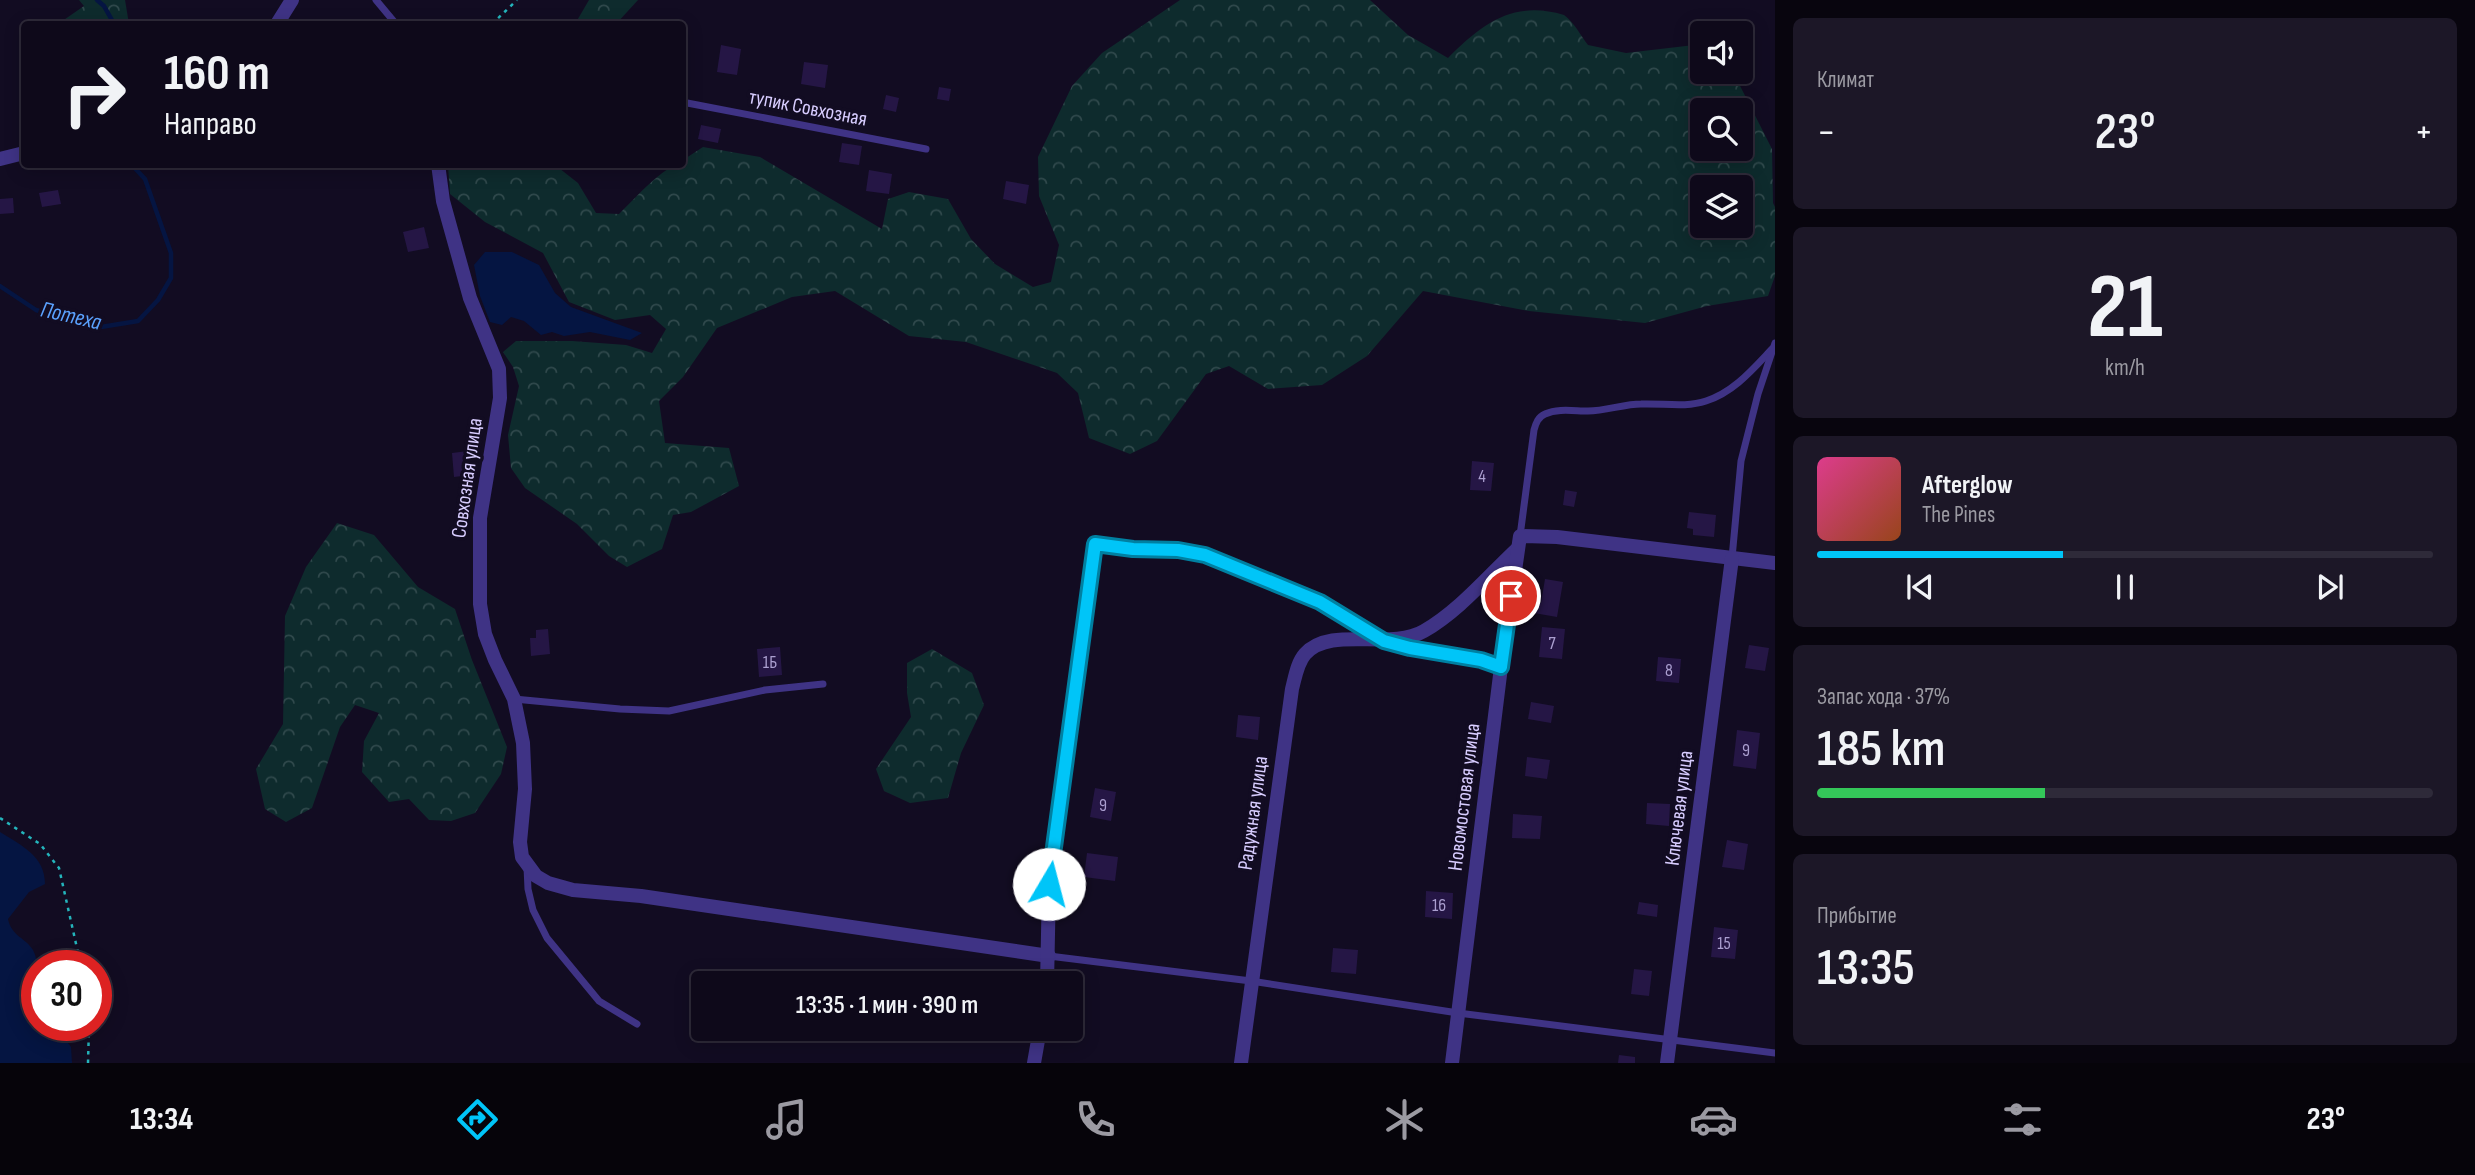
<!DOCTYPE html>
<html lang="ru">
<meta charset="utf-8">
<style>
:root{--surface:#0e091a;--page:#1c1727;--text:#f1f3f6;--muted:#9b9aa2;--line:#2e2a39;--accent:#00c5f8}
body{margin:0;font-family:"Sofia Sans Condensed",sans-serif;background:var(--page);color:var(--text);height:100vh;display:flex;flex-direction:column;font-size:26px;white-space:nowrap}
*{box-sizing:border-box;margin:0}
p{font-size:23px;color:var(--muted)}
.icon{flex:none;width:38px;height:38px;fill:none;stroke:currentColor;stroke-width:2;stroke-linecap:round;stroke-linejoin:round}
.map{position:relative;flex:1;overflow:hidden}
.drawer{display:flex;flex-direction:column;gap:18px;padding:18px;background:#08050e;width:700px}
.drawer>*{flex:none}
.hud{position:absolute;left:21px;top:21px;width:665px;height:147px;border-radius:7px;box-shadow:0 4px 18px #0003,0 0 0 2px var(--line);background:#0e091a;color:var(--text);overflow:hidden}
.buttons{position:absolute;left:1690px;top:21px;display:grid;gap:14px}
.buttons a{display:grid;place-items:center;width:63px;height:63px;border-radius:7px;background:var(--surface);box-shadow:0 4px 18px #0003,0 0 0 2px var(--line);font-size:35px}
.speed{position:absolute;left:21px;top:950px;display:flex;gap:14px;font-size:35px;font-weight:700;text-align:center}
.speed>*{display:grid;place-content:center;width:91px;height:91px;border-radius:50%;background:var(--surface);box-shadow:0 4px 18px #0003,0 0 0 2px var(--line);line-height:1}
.speed .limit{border:10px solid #d22;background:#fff;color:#111}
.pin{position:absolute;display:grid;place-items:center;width:60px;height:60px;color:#fff;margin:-30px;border:4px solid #fff;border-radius:50%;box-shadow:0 2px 7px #0007}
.me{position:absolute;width:77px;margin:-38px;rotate:8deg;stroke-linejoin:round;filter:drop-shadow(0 0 5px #0008)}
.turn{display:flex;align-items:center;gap:24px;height:147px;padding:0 28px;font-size:32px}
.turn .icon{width:91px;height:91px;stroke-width:2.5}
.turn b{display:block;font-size:49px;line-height:60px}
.big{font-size:52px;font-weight:600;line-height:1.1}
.drawer .card{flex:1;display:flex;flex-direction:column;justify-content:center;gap:10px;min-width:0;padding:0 24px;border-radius:10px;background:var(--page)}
.drawer .dial{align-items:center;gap:0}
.dial b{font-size:91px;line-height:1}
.song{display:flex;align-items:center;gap:21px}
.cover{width:84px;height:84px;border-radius:10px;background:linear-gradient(135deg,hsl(330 70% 55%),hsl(20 70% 35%))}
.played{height:7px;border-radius:4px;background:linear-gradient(90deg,var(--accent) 40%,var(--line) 40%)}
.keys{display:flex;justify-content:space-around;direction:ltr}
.heat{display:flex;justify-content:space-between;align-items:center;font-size:38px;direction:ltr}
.charge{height:10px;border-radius:5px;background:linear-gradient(90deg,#34c759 37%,var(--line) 0)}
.trip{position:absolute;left:691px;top:971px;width:392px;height:70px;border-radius:7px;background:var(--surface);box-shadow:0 4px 18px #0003,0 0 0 2px var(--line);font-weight:600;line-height:70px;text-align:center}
.tabs{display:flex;height:112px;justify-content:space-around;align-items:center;background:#06040a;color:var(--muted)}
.tabs .icon{width:49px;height:49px}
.tabs .current{color:var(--accent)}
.tabs b{font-size:32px;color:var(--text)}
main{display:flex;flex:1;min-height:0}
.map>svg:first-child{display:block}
.forest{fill:url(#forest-crowns);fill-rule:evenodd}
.water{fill:#051542}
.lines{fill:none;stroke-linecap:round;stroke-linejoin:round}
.stream{stroke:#051542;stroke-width:4.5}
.building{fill:#251645}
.path{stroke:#24b5bc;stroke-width:2.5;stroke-dasharray:3.5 5;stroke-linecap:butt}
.service{stroke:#3f3385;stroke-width:7}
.minor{stroke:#3f3385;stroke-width:14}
.route-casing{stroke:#0080a1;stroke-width:18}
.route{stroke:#00c5f8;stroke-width:12}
.labels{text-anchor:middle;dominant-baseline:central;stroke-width:7;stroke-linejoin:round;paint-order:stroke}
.number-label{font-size:18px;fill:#ab9fd0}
.street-label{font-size:21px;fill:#d8cdff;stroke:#120c22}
.water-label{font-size:23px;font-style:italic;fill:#5ba2ff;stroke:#120c22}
</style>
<main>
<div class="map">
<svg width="1775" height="1063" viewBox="0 0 1775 1063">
<defs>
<pattern id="forest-crowns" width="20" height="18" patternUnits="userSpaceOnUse" patternTransform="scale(1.75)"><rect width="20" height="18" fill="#0e2b2d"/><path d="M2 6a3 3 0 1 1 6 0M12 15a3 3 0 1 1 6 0" fill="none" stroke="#30494c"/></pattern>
</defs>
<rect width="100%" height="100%" fill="#120c22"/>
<g class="forest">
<polygon points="79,0 125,0 129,24 58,24 84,6"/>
<polygon points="589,0 638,0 616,24 575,24"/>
<path d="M1180 0H1370L1408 35 1448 58C1483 23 1513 0 1564 15 1574 22 1581 36 1588 45L1626 53 1703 44V72H1733L1772 149 1773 203 1775 207V276L1768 296 1707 306 1645 323 1529 311 1423 291 1367 356 1322 385 1268 389 1229 366 1206 374 1157 441 1130 454 1089 438 1078 393 1057 373 966 342 909 336 835 291 792 297 717 328 683 377 659 401 665 443 729 448 739 486 691 512 673 515 662 549 627 567 609 556 577 524 525 488 511 468 508 435 519 386 513 367 503 352 516 341H572L626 345 652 353 666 329 650 315 615 320 569 302 543 253 485 222 450 194 448 165H555L578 183 596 213 619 214C633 201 664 164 682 164L683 160 703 147 760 157 882 229 888 199 909 192 948 199 971 239 995 264 1033 287 1051 282 1059 245 1039 196 1038 157 1072 86 1102 53ZM1741 110V149H1703V110ZM1741 187V226H1703V187Z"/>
<polygon points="337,523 374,535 418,587 455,609 472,660 507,747 501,774 475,813 451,821 429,820 409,799 389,802 362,772 364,741 379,713 355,705 340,727 312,808 286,822 265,809 256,769 283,724 285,616 306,567"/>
<polygon points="932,649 972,673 984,705 961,753 948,798 910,803 884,791 876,769 911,717 907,693 907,663"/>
</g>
<g class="water">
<polygon points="485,252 512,252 539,265 555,293 571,307 642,333 630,340 590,332 564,336 552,332 541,335 524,321 511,317 502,325 490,322 480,296 474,265"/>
<path d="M0 832C22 846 45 856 45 884L29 892 8 919C12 937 25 937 33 950 40 963 37 981 35 996L37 999V1026H55L71 1047 72 1063H0Z"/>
</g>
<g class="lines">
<g class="stream">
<polyline points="97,0 104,6 113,22 112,24"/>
<polyline points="0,286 36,310 69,320 101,327 138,321 158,300 171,278 171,253 145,179 131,164"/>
</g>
</g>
<g class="building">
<polygon points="721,45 741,49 737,75 717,72"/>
<polygon points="804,62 828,65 825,88 801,84"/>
<polygon points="939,87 951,89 949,101 937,99"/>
<polygon points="886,95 899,98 896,112 883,109"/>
<polygon points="701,125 721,129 718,143 698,139"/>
<polygon points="842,143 862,146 859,165 839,162"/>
<polygon points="869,170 892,174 889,194 866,191"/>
<polygon points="1006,181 1029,185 1026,204 1003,199"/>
<polygon points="58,190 61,204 42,207 39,193"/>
<polygon points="13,198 14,213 0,214 0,199"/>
<polygon points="424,227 429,248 408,252 403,232"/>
<polygon points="468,451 470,475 454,477 452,453"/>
<polygon points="1472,461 1494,463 1491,491 1470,490"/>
<polygon points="1565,490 1577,492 1574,507 1563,505"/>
<polygon points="1689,512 1716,515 1714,537 1693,535 1693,529 1687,528"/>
<polygon points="1545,579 1563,582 1557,617 1534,613 1535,603 1541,603"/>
<polygon points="1542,627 1565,629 1562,659 1539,657"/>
<polygon points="548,629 550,654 531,656 530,638 536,638 536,630"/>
<polygon points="1749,645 1769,648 1765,671 1745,668"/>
<polygon points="780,647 782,675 759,677 757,649"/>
<polygon points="1658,657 1681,659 1679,683 1656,681"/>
<polygon points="1531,702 1554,706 1551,723 1528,719"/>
<polygon points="1238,715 1260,717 1258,740 1236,737"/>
<polygon points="1737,730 1760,733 1756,769 1733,766"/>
<polygon points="1527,757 1550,760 1547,779 1525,776"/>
<polygon points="1095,788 1116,792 1111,821 1090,817"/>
<polygon points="1647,803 1670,804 1669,826 1646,824"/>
<polygon points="1513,814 1542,816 1540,839 1512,838"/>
<polygon points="1727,840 1748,844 1744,870 1722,867"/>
<polygon points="1087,853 1118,857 1115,881 1084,877"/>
<polygon points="1426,891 1453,893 1452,919 1425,917"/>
<polygon points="1639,902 1658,905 1657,917 1637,914"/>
<polygon points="1714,927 1738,930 1735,959 1711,957"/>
<polygon points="1333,948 1358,950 1356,974 1331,972"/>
<polygon points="1634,969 1652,971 1649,996 1631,994"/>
<polygon points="1619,1055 1635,1057 1635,1063 1618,1063"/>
</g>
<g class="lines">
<g class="path">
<polyline points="492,24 517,0"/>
<polyline points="0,818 40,844 59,868 81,966"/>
<polyline points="88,1063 89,1026"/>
</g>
<g class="service">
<polyline points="376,0 396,24"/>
<polyline points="682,102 926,149"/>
<path d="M1520 536 1534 430C1536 423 1538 417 1545 414 1558 408 1574 411 1588 411 1606 411 1624 404 1641 404 1663 403 1685 408 1706 401 1734 392 1753 369 1772 349"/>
<polyline points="1095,544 1133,549 1178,549 1205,555 1320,602 1377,637"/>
<polyline points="1732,558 1741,461 1758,394 1775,343"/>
<polyline points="514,699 620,709 669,711 765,690 823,684"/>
<polyline points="527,867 528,889 533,910 547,938 599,1001 637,1024"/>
<polyline points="1049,956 1251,981 1458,1013 1775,1053"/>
</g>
<g class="minor">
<polyline points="277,24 292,0"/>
<polyline points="0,159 24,153"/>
<polyline points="438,164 443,201 470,298 499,369 500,398 480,518 480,604 485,634 495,660 514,699 523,743 525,789 520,842 522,857 536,876 548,883 573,890 641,896 1049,956"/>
<polyline points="1392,643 1481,660 1501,667"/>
<polyline points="1047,984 1049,884 1095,544"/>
<polyline points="1034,1063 1040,1029"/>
<path d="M1241 1063 1292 689C1295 678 1297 663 1305 654 1331 625 1390 651 1424 631 1459 611 1488 576 1517 549"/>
<polyline points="1452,1063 1501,667 1520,536 1557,537 1775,563"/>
<polyline points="1667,1063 1732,558"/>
</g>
</g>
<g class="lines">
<g class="route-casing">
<polyline id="route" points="1049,884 1095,544 1133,549 1178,550 1205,555 1320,602 1384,641 1410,648 1481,660 1501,667 1511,596"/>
</g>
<use href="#route" class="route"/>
</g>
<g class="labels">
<g class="number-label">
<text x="1482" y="476">4</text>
<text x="1552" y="643">7</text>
<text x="770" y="662">1Б</text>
<text x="1669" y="670">8</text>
<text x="1746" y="750">9</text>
<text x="1103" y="805">9</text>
<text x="1439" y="905">16</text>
<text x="1724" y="943">15</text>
</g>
<g class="street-label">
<text transform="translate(808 108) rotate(11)">тупик Совхозная</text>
<text transform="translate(467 478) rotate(-82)">Совхозная улица</text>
<text transform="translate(1464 797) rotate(-83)">Новомостовая улица</text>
<text transform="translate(1679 808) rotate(-83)">Ключевая улица</text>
<text transform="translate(1253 813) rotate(-82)">Радужная улица</text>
</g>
<g class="water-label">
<text transform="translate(71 316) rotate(13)">Потеха</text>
</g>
</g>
</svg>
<div class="buttons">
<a><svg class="icon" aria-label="sound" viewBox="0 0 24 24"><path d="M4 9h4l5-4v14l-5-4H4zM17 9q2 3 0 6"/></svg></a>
<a><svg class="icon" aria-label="search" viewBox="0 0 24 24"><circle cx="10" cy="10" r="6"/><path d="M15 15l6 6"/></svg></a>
<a><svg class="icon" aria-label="layers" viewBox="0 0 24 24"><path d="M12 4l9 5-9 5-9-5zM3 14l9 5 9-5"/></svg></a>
</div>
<div class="speed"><div class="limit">30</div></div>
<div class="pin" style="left:1511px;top:596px;background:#d93025"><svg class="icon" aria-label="arrive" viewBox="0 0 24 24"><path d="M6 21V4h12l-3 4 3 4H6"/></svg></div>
<svg class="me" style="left:1049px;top:884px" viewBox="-20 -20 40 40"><circle r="19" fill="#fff"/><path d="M0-13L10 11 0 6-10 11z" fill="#00c5f8"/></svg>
<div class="trip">13:35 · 1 мин · 390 m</div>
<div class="hud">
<div class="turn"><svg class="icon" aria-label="right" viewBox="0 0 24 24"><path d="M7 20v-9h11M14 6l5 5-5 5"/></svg><div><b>160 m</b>Направо</div></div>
</div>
</div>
<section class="drawer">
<div class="card"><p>Климат</p>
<div class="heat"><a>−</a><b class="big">23°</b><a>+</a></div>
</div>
<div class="card dial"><b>21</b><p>km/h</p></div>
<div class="card">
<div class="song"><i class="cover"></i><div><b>Afterglow</b><p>The Pines</p></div></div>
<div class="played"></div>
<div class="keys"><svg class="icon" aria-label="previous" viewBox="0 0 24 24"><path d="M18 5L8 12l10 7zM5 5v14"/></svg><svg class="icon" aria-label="pause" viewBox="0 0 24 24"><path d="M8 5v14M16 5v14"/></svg><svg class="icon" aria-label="next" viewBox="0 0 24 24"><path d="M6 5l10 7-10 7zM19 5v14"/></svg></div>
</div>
<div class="card"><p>Запас хода · 37%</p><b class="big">185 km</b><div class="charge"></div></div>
<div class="card"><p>Прибытие</p><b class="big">13:35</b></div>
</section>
</main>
<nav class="tabs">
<b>13:34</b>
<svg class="icon current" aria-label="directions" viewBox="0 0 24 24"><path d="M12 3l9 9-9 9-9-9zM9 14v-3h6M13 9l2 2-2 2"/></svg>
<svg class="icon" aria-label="music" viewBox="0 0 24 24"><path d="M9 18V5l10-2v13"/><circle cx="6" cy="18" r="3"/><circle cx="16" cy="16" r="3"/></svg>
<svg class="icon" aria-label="phone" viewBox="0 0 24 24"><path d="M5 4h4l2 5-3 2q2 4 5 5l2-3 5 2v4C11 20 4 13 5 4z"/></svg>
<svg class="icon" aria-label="climate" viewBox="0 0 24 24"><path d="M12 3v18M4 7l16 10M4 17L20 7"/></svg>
<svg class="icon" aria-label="car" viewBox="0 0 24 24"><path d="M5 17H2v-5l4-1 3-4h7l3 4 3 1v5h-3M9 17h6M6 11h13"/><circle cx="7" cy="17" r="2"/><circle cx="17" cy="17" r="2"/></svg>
<svg class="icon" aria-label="filters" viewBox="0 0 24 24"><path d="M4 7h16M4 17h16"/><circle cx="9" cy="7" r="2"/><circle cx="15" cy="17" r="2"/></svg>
<b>23°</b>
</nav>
